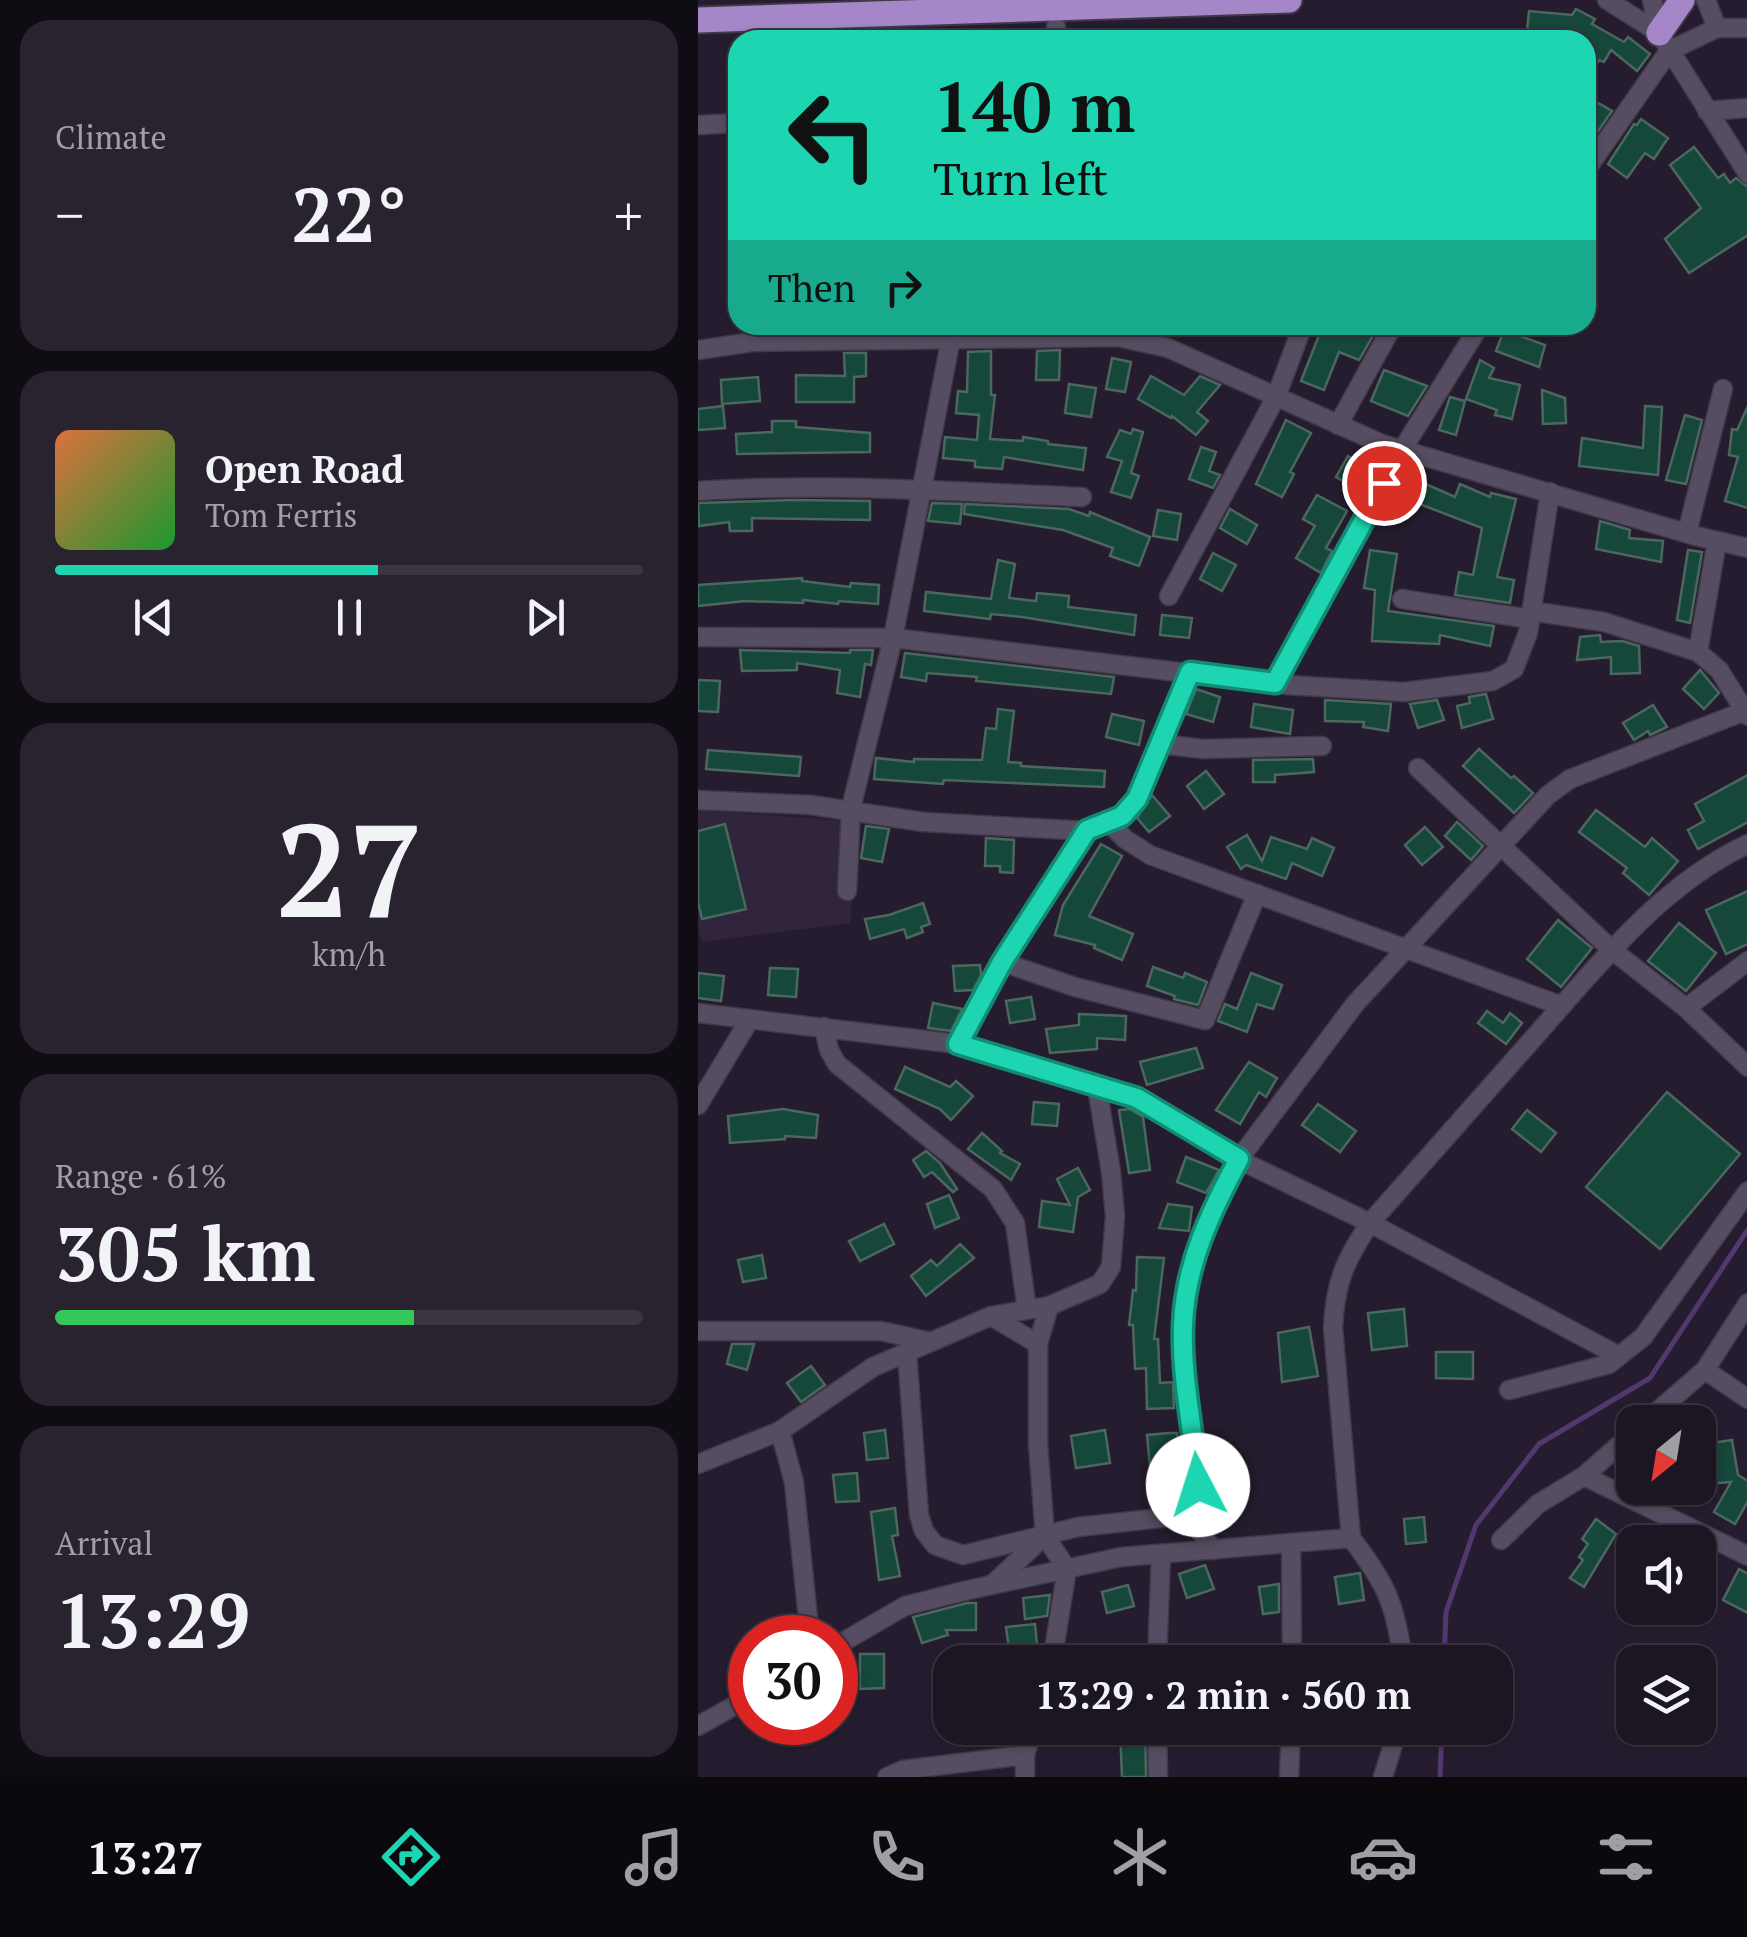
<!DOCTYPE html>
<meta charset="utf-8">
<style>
:root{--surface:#1c1623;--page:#292330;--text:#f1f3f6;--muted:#a09fa6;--line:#3a3541;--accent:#1dd5b1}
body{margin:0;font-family:"PT Serif",serif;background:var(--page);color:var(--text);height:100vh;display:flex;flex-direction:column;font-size:38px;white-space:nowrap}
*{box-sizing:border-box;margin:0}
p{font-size:32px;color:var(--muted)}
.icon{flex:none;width:55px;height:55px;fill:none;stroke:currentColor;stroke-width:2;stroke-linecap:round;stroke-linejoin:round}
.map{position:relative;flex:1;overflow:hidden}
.sheet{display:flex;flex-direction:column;gap:20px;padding:20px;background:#0f0c13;width:698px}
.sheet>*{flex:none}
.top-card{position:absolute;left:30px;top:30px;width:868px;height:305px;border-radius:30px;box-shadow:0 2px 8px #0004,0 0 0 2px var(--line);background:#1dd5b1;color:#111;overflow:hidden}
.needle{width:65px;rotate:210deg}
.buttons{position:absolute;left:918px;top:1405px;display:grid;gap:20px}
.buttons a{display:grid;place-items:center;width:100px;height:100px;border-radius:20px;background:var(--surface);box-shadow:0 2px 8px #0004,0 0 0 2px var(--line);font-size:50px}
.speed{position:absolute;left:30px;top:1615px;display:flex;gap:20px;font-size:50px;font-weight:700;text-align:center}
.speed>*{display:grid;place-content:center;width:130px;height:130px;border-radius:50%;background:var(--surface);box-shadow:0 2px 8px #0004,0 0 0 2px var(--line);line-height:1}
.speed .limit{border:15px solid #d22;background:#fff;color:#111}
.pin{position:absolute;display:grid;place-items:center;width:85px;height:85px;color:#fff;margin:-42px;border:5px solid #fff;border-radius:50%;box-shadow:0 2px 10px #0007}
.me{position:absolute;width:110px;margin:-55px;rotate:355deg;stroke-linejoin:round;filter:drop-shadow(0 0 8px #0008)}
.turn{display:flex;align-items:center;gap:35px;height:210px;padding:0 40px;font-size:45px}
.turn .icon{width:130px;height:130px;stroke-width:2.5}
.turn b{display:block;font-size:70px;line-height:85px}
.then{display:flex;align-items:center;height:95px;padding:0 40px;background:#0003;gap:20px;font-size:38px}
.big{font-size:75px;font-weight:700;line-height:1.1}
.sheet .widget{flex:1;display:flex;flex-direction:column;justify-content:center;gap:15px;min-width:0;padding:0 35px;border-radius:30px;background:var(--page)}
.sheet .dial{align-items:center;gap:0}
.dial b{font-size:130px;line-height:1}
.song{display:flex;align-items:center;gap:30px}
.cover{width:120px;height:120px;border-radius:15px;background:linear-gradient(135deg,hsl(20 70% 55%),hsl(130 70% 35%))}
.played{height:10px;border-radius:5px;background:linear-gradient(90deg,var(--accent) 55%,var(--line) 55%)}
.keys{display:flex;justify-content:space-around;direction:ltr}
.heat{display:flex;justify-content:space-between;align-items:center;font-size:55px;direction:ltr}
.charge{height:15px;border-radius:8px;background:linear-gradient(90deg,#34c759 61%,var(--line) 0)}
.trip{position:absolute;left:235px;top:1645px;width:580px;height:100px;border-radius:30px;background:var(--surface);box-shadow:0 2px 8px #0004,0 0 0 2px var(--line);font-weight:700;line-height:100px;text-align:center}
.menu{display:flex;height:160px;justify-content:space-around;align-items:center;background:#0b090e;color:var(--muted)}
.menu .icon{width:70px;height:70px}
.menu .current{color:var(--accent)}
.menu b{font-size:45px;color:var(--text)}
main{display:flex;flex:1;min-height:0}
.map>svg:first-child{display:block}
.built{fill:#30253c}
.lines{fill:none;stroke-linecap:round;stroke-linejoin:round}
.stream{stroke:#53386f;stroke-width:5}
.building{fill:#16473b;stroke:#4b675e;stroke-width:2.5}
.minor-casing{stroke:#403948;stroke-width:21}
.highway-casing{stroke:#403948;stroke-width:29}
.minor{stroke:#564d62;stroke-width:18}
.highway{stroke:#a587c9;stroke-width:25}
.route-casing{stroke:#138a73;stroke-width:25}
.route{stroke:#1dd5b1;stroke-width:18}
</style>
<main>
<section class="sheet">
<div class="widget"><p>Climate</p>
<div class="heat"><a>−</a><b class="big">22°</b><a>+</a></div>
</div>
<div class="widget">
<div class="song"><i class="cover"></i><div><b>Open Road</b><p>Tom Ferris</p></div></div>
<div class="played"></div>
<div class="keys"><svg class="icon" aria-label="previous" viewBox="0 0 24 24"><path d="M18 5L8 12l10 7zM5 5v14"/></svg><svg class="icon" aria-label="pause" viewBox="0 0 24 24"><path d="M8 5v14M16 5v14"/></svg><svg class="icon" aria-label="next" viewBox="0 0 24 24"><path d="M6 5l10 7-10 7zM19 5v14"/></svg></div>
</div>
<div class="widget dial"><b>27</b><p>km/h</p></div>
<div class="widget"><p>Range · 61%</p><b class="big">305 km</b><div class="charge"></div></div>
<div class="widget"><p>Arrival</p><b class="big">13:29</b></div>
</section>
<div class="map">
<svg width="1050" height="1777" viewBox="0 0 1050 1777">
<rect width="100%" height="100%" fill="#251d2f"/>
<polygon class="built" points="0,810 162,822 152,923 4,942 0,927"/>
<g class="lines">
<g class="stream">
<polyline points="746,1662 748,1612 778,1525 841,1444 952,1378 1050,1229"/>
<polyline points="742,1777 744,1728"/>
</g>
</g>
<g class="building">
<polygon points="878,9 897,19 894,24 926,42 930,37 952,54 939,71 913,50 906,62 901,60 888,85 888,40 829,31 831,11 874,15"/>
<polygon points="888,96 914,111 898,134 888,128"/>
<polygon points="943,119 970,138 956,159 947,153 929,178 910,164 936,124 939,125"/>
<polygon points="996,147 1020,178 1026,174 1032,183 1038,178 1050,187 1050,235 991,273 967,239 1003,208 972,165"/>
<polygon points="625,325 681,325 661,360 641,352 626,390 603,381"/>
<polygon points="806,330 847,345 841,367 798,351"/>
<polygon points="362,350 361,380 338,380 339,351"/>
<polygon points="293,351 293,395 297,395 292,439 325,441 325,437 350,441 350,444 388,448 385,470 306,457 304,469 277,467 277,461 245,458 247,437 279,440 281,415 258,413 260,391 269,392 270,352"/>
<polygon points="146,353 168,353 168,376 156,377 156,402 98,402 98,375 147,376"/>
<polygon points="414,358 433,362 427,392 408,389"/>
<polygon points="782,360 796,368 791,378 822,385 814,419 797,415 799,410 768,399"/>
<polygon points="686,370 729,386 710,416 673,401"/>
<polygon points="453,376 486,395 502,376 522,385 499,412 510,421 498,435 474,416 473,418 440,399"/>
<polygon points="60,377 62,401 24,404 23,380"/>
<polygon points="371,384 398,388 393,417 367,413"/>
<polygon points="844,390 867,398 868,423 845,424"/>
<polygon points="752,397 767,401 758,435 741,430"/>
<polygon points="25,406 27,428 0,430 0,409"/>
<polygon points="947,406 964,407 960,475 881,466 884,438 945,448"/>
<polygon points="1050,406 1050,508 1027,501 1040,457 1031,455 1034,429 1039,430"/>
<polygon points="987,415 1004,420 988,484 968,480"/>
<polygon points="588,420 613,433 592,472 596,474 584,497 558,484"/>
<polygon points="74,421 98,421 98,427 172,433 172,452 39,454 38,434 74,432"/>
<polygon points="435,429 445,432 433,473 441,476 433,498 413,492 424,461 409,457 422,430 433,434"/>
<polygon points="503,447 518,452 511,471 522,475 515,488 491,479"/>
<polygon points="650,456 676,471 664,492 638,477"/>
<polygon points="714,478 757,497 762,484 792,497 793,493 818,499 799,577 816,580 812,603 757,595 761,572 775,575 784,528 706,498"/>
<polygon points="619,495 649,511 628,548 634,551 623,573 598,558 617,526 605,519"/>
<polygon points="96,500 172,501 172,520 54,518 54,531 32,531 31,522 1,526 0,503"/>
<polygon points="234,503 264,504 262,524 230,521"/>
<polygon points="267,504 371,509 391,516 392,512 452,537 441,566 412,556 415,548 365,530 266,514"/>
<polygon points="532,509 559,525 549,544 522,528"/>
<polygon points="460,510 483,514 479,540 455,536"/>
<polygon points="902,521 932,530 931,538 965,541 963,562 898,549"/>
<polygon points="672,550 699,554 690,611 796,626 792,646 742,635 741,644 674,641 677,590 666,588"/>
<polygon points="990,550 1004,552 992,623 979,620"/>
<polygon points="515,553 538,565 524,591 502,579"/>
<polygon points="300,560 317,564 311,598 338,601 339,593 371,596 370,607 438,615 436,635 324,617 293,614 292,619 226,611 228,592 293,599"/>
<polygon points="104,578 104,581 152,587 153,583 181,585 180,604 141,601 140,604 105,600 105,603 47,601 0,606 0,585"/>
<polygon points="464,615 494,618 491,638 462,635"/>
<polygon points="902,635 903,642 924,641 941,646 942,673 913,674 913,657 879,660 882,637"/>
<polygon points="42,650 152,653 152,650 175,650 173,665 167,664 162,697 139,693 142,670 99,663 99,670 44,671"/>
<polygon points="207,653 416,677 413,694 278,681 279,677 229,673 228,681 203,677"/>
<polygon points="1002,670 1021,693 1006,709 985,689"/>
<polygon points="0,680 22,681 20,712 0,711"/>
<polygon points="498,689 522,697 515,722 488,714"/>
<polygon points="788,694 795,719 764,728 759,706 772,703 771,697"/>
<polygon points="627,700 693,704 690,731 665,727 666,722 627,721"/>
<polygon points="739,700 746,720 720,728 712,704"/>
<polygon points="556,704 595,710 592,734 553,727"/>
<polygon points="955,705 969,727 952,735 950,731 936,740 925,723"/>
<polygon points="300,709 316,711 310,762 323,763 323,766 407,771 406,787 246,780 245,784 176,779 178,758 216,762 216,759 284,760 288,728 298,729"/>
<polygon points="414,714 446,721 441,745 408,737"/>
<polygon points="781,749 813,778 816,776 835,793 816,813 765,766"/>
<polygon points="10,750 103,757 101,776 8,769"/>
<polygon points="615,759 616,772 577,775 577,782 555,782 555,760"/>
<polygon points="508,771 526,794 506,809 489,786"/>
<polygon points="1050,775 1050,822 1000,849 990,830 1006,821 997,804"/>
<polygon points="454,795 472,816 451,832 439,818"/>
<polygon points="898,810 947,847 954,838 980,861 951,895 925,873 929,868 881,832"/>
<polygon points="759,822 785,846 773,860 747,836"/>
<polygon points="27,824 48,909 4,919 0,902 0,831"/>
<polygon points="168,826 191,829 184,862 163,858"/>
<polygon points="727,827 745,847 724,865 707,845"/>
<polygon points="549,835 564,861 573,837 609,849 614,838 636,848 624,876 594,863 588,879 548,865 543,869 529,847"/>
<polygon points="288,838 316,840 315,873 302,872 302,866 287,866"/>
<polygon points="403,844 424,856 391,916 435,934 424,960 396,948 397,945 357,935 365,905"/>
<polygon points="1050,891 1050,944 1028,954 1008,910"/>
<polygon points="225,903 232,924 223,927 225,932 209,938 206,929 172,939 167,919 191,915"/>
<polygon points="860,920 894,948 863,987 829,959"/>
<polygon points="981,923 1018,953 988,991 950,961"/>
<polygon points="282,965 283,975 275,990 257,991 255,966"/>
<polygon points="455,967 485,978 487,973 509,982 500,1005 476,999 477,996 449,986"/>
<polygon points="72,968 100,969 98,997 70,995"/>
<polygon points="0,973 26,976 23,1001 0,998"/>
<polygon points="553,973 584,985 575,1009 559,1004 549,1032 520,1021 527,1004 539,1009"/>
<polygon points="333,997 337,1019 312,1023 308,1001"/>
<polygon points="235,1003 264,1009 253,1031 230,1028"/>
<polygon points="789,1011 805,1023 812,1013 824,1023 808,1044 780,1023"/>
<polygon points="381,1014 428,1016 427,1040 399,1038 399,1049 352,1053 348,1029 381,1025"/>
<polygon points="498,1048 505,1068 449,1085 442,1062"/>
<polygon points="551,1062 579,1078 568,1097 561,1092 542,1124 518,1110"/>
<polygon points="207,1067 252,1087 258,1081 275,1096 253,1120 242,1109 197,1089"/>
<polygon points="969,1092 1042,1154 962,1249 888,1187"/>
<polygon points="336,1102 361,1104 359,1126 334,1124"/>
<polygon points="620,1104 658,1131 642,1152 604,1125"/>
<polygon points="85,1109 120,1115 118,1138 87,1136 87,1139 32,1143 30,1116"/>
<polygon points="432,1109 445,1117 452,1170 431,1173 421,1110"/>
<polygon points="829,1110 858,1133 843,1152 814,1129"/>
<polygon points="284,1133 304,1151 302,1153 322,1164 313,1180 270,1149"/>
<polygon points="228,1151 242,1163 259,1189 255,1192 234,1172 226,1177 215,1160"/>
<polygon points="488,1157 521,1170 508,1193 479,1182"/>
<polygon points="380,1168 392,1190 380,1197 375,1232 341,1227 344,1201 372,1205 359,1179"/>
<polygon points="251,1195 261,1218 237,1228 229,1204"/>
<polygon points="470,1204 494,1207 491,1231 461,1228"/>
<polygon points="186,1224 196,1244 162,1261 151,1241"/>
<polygon points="262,1244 276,1258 228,1296 213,1276 233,1260 239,1266"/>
<polygon points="64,1255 68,1278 45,1282 40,1260"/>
<polygon points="439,1257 466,1258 456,1339 460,1339 462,1383 475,1382 476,1408 449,1409 448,1368 437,1369 435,1325 431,1325 435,1290 438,1291"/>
<polygon points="706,1309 709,1346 674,1350 670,1313"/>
<polygon points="611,1327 620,1376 584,1382 580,1333"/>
<polygon points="34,1344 56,1344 49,1370 29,1364"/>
<polygon points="738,1352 775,1352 775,1379 738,1378"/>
<polygon points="113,1366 127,1385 103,1402 89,1383"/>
<polygon points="187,1430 190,1458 169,1460 166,1433"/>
<polygon points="407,1430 412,1463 378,1468 373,1436"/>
<polygon points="471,1433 479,1433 487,1485 480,1497 455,1500 449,1435"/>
<polygon points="1034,1440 1040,1475 1050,1481 1050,1501 1037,1524 1016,1512 1033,1482 1000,1485 1000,1464 1017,1462 1014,1443"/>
<polygon points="159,1473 161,1501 138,1502 135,1475"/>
<polygon points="197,1508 200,1535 194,1536 202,1576 181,1580 173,1512"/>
<polygon points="726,1517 728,1542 708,1544 706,1519"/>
<polygon points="898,1519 918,1534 886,1587 872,1578 885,1560 881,1557 890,1544 884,1539"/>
<polygon points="507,1565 516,1589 489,1598 481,1574"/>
<polygon points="1041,1569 1050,1574 1050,1613 1025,1600"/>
<polygon points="662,1573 666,1600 641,1604 637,1577"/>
<polygon points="581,1584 581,1612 565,1614 561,1587"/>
<polygon points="430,1585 436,1606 409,1613 404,1592"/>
<polygon points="352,1595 349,1616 327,1619 325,1598"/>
<polygon points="269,1603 278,1603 278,1630 248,1630 250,1635 224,1643 215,1617"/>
<polygon points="337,1624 340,1654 312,1657 308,1627"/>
<polygon points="162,1654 186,1654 186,1688 162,1689"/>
<polygon points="422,1728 447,1728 448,1777 424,1777"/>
</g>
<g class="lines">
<g class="minor-casing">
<g id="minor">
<polyline points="909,0 961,33"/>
<polyline points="954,0 961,33 1050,174"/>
<polyline points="1008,0 1019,28 1050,28"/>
<polyline points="358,27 358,40"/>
<polyline points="1009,111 1050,108"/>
<polyline points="0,125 40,123"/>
<polyline points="888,170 971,51 1019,28"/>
<polyline points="0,350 54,342 420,337 470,348 684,444 998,536 1050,548"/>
<polyline points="640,425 695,325"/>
<path d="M0 491C127 482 257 492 384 497"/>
<polyline points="989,533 1025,389"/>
<polyline points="471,596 578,397 605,325"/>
<polyline points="704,599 832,619"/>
<polyline points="833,611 906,622 1000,652 1021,670 1050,716"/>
<polyline points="0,637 195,638 590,685 706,692 795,681 816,669 830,633 852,492"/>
<polyline points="1000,652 1019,541"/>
<polyline points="577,683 704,450 782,325"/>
<polyline points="462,744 505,749 624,746"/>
<polyline points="720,768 914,950 988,1008 1050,1067"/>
<polyline points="0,800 113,805 225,822 389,831 424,816 439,799 492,672"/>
<polyline points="410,822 427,839 452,855 864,1006"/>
<polyline points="149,891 153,808 195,638 253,338"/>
<polyline points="304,962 377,987 507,1020 559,894"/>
<polyline points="988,1008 1050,961"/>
<polyline points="0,1013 260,1044 439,1098 529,1154 672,1223 921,1356"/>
<polyline points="126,1027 131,1050 139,1064 295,1189 317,1223 329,1310"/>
<polyline points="260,1044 304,962 389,831"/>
<polyline points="0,1105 52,1019"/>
<polyline points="351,1306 340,1344 340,1444 347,1536 369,1569 354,1662"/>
<polyline points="293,1316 340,1344"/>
<polyline points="0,1331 183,1331 233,1342"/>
<polyline points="209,1353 221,1515 226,1531 237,1545 265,1555 380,1527 472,1517 493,1503 500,1485 487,1370 485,1323 495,1261 517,1203 541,1159 657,1004 850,795 872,779 1047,711"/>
<polyline points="1007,1370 1050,1399"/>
<polyline points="811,1390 911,1364 945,1337 1050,1191"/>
<polyline points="947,1422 1007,1370 1050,1303"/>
<polyline points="82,1431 96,1482 112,1638"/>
<polyline points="0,1464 82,1431 175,1367 293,1316 351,1306 402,1284 413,1267 417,1216 413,1172 399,1087"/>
<polyline points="886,1476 1050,1556"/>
<polyline points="487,1509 515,1550"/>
<path d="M653 1538C688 1583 698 1605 705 1662"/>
<polyline points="803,1540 840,1504 886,1476 935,1433"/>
<polyline points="593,1543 594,1662"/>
<polyline points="296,1583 343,1539"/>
<path d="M138 1646 207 1606 266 1591 423 1557 653 1538 635 1328C637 1283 647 1260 672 1223 728 1160 784 1096 840 1033 901 964 964 884 1050 844"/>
<polyline points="459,1662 463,1554"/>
<polyline points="0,1726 52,1697"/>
<polyline points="459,1728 460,1777"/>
<polyline points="189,1777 205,1770 327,1755"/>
<polyline points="327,1777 327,1755 335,1728"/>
<polyline points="591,1777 593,1728"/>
<polyline points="685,1777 700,1728"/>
</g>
</g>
<g class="highway-casing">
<g id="highway">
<polyline points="0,20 591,0"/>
<polyline points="961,33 984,0"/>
</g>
</g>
<use href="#minor" class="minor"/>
<use href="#highway" class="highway"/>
</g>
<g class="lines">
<g class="route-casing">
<path id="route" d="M500 1485C496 1432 483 1378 485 1325 487 1265 513 1211 541 1159L439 1098 260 1044 304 962 389 830 424 816 439 799 492 672 577 683 686 483"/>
</g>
<use href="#route" class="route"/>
</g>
</svg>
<div class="buttons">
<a><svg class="needle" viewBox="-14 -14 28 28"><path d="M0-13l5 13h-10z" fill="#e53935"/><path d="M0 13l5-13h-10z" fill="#a09fa6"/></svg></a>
<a><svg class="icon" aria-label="sound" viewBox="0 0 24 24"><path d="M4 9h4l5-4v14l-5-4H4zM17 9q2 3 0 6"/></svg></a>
<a><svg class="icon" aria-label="layers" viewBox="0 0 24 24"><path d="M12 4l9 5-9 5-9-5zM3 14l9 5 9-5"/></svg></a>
</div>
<div class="speed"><div class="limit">30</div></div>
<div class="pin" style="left:686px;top:483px;background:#d93025"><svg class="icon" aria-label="arrive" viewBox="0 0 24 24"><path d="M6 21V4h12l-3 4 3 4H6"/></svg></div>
<svg class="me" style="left:500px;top:1485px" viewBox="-20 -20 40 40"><circle r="19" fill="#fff"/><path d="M0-13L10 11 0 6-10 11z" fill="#1dd5b1"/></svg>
<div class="trip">13:29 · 2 min · 560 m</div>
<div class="top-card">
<div class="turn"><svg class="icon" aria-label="left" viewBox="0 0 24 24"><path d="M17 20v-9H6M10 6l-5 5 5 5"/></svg><div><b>140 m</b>Turn left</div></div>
<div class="then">Then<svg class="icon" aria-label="right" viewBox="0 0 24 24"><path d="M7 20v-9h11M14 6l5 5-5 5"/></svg></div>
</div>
</div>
</main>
<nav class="menu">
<b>13:27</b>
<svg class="icon current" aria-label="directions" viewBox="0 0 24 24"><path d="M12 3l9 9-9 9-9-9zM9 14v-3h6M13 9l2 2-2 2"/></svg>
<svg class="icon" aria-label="music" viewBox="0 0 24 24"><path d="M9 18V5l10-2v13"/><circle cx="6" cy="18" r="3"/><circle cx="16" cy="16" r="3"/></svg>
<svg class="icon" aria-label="phone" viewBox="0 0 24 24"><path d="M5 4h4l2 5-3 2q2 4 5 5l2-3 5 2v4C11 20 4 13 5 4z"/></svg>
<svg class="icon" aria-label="climate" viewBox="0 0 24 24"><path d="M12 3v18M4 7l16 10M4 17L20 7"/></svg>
<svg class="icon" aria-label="car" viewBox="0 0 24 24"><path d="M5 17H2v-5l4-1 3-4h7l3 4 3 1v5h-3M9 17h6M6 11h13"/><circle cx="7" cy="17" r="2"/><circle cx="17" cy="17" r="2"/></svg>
<svg class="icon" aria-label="filters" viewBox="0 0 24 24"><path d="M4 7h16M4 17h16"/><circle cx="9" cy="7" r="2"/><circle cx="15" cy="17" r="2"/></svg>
</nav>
